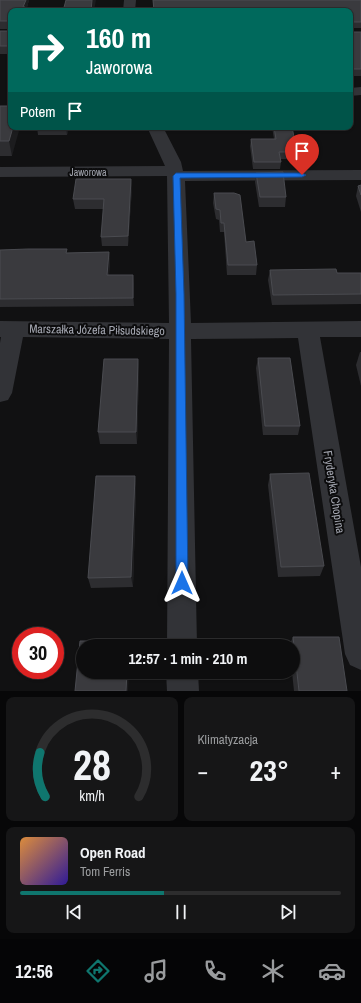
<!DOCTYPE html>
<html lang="pl">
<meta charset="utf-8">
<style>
:root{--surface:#0d0d0e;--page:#161617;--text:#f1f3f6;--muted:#9a9c9e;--line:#2d2d2e;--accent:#0f766e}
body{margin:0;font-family:"Archivo Narrow",sans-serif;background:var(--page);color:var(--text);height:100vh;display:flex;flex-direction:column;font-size:15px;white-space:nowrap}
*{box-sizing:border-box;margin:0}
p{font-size:13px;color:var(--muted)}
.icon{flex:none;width:22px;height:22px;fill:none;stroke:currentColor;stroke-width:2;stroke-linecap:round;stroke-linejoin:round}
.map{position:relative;height:691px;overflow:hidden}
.details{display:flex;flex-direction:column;gap:6px;padding:6px;background:#070708;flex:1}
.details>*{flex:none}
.top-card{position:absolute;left:8px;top:8px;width:345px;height:122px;border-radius:8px;box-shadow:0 1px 3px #0004,0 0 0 1px var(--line);background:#00695c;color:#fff;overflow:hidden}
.speed{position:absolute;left:12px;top:627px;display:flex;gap:8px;font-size:20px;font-weight:700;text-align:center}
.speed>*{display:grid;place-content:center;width:52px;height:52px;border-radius:50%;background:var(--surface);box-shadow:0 1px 3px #0004,0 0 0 1px var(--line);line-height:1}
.speed .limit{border:6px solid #d22;background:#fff;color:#111}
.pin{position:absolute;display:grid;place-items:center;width:34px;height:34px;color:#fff;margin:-41px -17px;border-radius:50% 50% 50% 0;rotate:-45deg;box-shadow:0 0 4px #0007}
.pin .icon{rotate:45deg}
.me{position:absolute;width:44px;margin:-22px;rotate:0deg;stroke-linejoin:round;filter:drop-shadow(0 0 3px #0008)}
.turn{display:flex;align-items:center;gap:14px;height:84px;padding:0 12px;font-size:18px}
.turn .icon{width:52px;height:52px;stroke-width:2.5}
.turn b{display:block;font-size:28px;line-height:34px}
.then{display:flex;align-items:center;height:38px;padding:0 12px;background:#0003;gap:8px;font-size:15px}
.big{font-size:30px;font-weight:700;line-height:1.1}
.details .widget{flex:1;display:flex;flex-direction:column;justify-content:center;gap:6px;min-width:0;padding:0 14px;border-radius:8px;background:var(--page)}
.details .dial{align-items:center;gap:0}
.dial svg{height:104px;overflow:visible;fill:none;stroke:var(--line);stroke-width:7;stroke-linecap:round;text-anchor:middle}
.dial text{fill:var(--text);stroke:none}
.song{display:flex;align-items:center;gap:12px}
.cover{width:48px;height:48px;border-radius:6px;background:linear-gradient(135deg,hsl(30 70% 55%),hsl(250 70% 35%))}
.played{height:4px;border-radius:2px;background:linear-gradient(90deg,var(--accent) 45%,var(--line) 45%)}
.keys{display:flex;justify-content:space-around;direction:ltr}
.heat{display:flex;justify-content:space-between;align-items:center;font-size:22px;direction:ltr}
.details .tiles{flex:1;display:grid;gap:6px;grid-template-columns:1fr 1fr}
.widget:last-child{grid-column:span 2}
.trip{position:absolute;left:76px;top:639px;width:224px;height:40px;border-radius:20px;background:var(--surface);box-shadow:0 1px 3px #0004,0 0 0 1px var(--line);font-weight:700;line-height:40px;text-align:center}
.dock{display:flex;height:64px;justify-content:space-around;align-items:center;background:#050506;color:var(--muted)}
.dock .icon{width:28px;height:28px}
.dock .selected{color:var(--accent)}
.dock b{font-size:18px;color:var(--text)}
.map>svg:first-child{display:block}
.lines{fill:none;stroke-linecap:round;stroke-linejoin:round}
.street{fill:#323337;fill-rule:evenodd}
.wall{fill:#2d2d30}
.shaded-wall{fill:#1c1c1e}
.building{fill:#3a3a3e;stroke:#4a4b50}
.route{fill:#1a73e8;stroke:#114b97}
.labels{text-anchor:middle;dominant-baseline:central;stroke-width:4;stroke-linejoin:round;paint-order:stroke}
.far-street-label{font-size:10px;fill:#a4a7b1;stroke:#0c0c0d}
.street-label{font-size:12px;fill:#a4a7b1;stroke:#0c0c0d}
</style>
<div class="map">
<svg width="361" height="691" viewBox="0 0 361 691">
<rect width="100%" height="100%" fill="#111112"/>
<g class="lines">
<g class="street">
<polygon points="124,0 136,0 135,11 123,11"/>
<polygon points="361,87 361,95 350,96 350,88"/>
<polygon points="147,127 163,127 181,162 183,171 361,170 361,180 185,181 191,323 361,321 361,337 320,337 361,567 361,670 350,665 345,654 298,338 191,339 197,646 167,646 169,339 23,337 12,393 8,400 0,402 0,343 1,337 0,337 0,321 169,323 167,176 0,177 0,167 165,166"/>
<polygon points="166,672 198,672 199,691 167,691"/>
</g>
</g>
<g class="wall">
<polygon points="0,0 29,0 26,11 11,11 11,54 0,54 0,31 11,31 11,29 0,29"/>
<polygon points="153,0 361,0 361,28 350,28 350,32 361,32 361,76 350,76 350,11 154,11"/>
<polygon points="0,106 11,106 12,156 0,156"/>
<polygon points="37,127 69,127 67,135 38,135"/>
<polygon points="272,127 292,127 297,152 296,159 280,159 281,162 280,169 253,169 250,146 251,139 274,139"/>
<polygon points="256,173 286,197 285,207 259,207 255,182"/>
<polygon points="131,179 132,188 128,246 102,246 101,237 104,209 75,209 73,199"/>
<polygon points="361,185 361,212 356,196 358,186"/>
<polygon points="214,193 246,242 257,265 256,275 227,275 224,232 220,232 219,220 216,219 213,203"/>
<polygon points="0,250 67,253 109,252 110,261 109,275 134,283 134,306 0,307"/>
<polygon points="270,270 337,273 361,273 361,304 272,305 268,280"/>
<polygon points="360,352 361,352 361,386 356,365"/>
<polygon points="258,358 300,426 298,435 263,435 256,368"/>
<polygon points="138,359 139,371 137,444 100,444 98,432"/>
<polygon points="270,474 324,566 320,576 278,577 268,485"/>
<polygon points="135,476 136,488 133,587 91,588 88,578"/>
<polygon points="293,637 347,691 294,691 292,672 293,672 293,646 289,646"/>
</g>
<g class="shaded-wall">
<polygon points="26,0 29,0 26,11 24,11 23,7"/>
<polygon points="92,0 96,0 94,11 91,11"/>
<polygon points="13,127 20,127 12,156 9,141"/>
<polygon points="66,127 69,127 67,135"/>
<polygon points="131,179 132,188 128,246 128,236"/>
<polygon points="109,252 110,261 108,283 107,275"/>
<polygon points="133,275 134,283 134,306 133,298"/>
<polygon points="138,359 139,371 137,444 136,432"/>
<polygon points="135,476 136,488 133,587 131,577"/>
<polygon points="127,672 129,672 128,691 126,691"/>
</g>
<g class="building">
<polygon points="0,0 26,0 23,7 25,7 24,11 11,11 11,44 10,46 0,46 0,31 11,31 11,21 0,21"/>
<polygon points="66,0 92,0 91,11 63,11"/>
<polygon points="153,0 361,0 361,22 350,22 350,32 361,32 361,69 350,69 350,11 154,11"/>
<polygon points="0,106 11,106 11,127 13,127 9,141 0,141"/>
<polygon points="274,127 292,127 297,152 279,152 281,162 254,162 251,139 276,139"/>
<polygon points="283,172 286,197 260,197 256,173"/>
<polygon points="76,179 131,179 128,236 101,237 104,199 73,199"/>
<polygon points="361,185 361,195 358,186"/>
<polygon points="214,193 234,193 240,195 246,242 254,241 257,265 228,265 224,223 221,223 220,210 216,209"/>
<polygon points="28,249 67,249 66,253 109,252 107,275 133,275 133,298 0,299 0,250"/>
<polygon points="336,269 337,273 361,273 361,294 273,295 270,270"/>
<polygon points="258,358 290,358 300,426 265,426"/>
<polygon points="104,359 138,359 136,432 98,432"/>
<polygon points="309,473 324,566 281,567 270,474"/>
<polygon points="96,476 135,476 131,577 88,578"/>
<polygon points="293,637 339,637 347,691 299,691"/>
<polygon points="80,641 128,641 128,646 83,646 83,672 127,672 126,691 75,691"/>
</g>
<polygon class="route" points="176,173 302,173 306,175 302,177 180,178 184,294 188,583 186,587 182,589 177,587 176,583 176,294 173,176"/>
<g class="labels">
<g class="far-street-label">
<text x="88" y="172">Jaworowa</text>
</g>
<g class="street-label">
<text transform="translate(97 330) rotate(1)">Marszałka Józefa Piłsudskiego</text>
<text transform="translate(334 492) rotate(81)">Fryderyka Chopina</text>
</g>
</g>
</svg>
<div class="speed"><div class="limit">30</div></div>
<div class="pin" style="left:302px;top:175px;background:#d93025"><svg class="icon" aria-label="arrive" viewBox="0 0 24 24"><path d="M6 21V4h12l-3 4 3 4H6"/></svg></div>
<svg class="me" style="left:182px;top:583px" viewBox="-20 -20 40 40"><path d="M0-17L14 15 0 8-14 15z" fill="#1a73e8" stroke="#fff" stroke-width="4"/></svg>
<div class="trip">12:57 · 1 min · 210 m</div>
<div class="top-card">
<div class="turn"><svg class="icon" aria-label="right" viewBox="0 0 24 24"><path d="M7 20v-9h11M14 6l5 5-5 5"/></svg><div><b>160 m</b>Jaworowa</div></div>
<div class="then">Potem<svg class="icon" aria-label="arrive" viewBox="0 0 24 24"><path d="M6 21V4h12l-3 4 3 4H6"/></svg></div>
</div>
</div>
<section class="details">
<div class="tiles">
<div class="widget dial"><svg viewBox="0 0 100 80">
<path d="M14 69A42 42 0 1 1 86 69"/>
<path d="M14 69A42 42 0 0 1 10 35" stroke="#0f766e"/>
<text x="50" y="56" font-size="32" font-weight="700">28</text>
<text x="50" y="72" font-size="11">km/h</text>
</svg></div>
<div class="widget"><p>Klimatyzacja</p>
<div class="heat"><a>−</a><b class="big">23°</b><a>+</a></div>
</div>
<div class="widget">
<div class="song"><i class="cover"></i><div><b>Open Road</b><p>Tom Ferris</p></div></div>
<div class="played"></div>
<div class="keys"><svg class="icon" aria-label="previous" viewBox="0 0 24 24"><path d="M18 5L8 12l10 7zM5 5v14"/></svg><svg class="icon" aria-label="pause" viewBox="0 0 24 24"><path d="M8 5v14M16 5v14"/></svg><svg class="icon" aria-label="next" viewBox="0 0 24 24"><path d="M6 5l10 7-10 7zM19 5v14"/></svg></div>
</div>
</div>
</section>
<nav class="dock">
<b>12:56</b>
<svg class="icon selected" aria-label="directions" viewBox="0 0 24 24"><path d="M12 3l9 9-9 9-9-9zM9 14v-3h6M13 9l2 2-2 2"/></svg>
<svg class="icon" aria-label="music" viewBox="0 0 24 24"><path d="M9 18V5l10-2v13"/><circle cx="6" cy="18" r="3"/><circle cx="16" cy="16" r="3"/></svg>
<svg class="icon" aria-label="phone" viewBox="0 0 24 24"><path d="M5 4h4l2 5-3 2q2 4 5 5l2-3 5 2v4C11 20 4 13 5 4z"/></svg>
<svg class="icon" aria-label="climate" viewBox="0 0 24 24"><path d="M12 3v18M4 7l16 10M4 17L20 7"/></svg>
<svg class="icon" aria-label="car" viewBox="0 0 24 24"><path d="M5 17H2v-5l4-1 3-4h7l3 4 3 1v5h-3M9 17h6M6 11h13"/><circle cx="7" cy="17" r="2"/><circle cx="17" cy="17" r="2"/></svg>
</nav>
